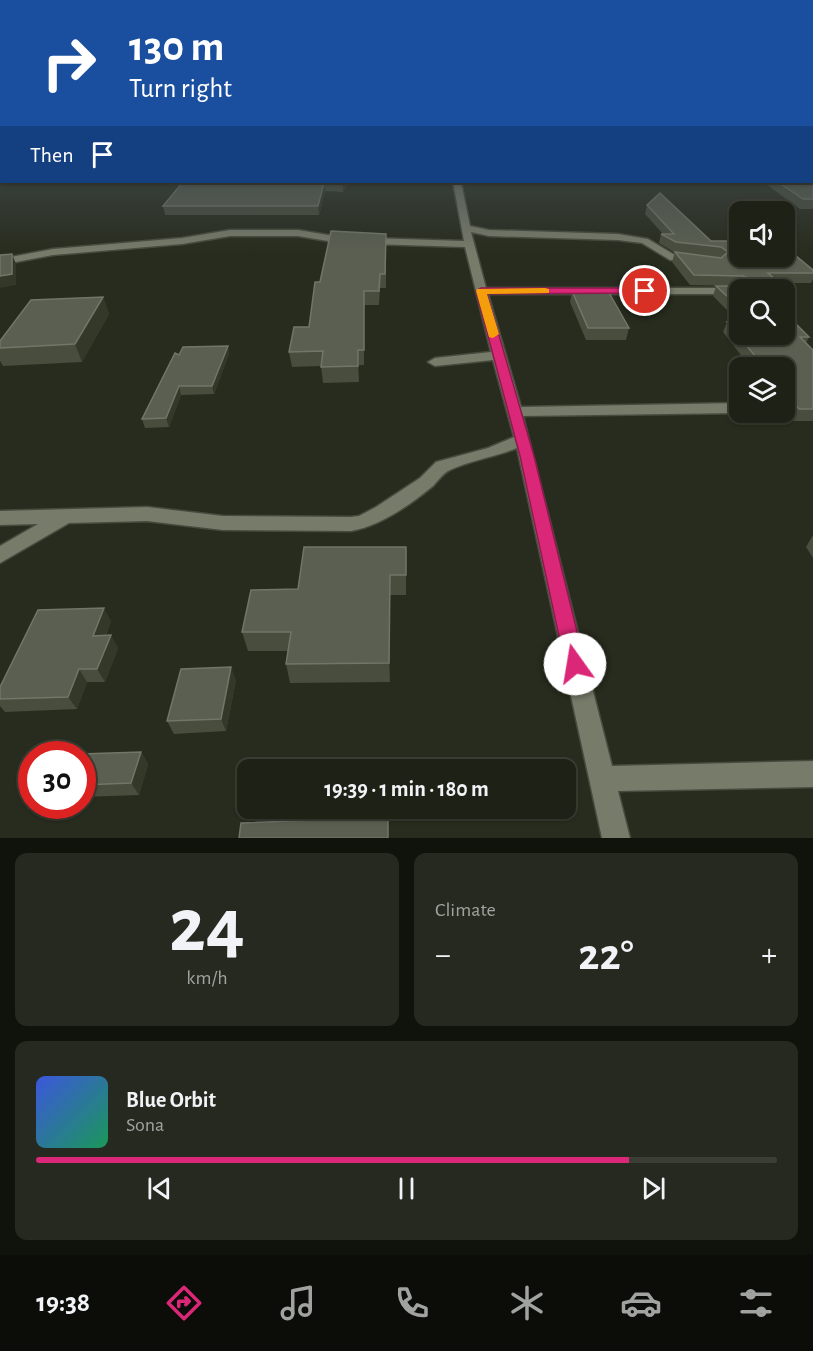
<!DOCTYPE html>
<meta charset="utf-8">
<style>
:root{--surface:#1e2116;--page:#26291f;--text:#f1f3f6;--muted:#a1a3a1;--line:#3c3e35;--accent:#db2777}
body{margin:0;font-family:"Alegreya Sans",sans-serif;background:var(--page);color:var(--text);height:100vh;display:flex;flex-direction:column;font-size:22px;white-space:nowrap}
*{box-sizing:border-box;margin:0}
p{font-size:20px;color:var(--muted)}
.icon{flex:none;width:33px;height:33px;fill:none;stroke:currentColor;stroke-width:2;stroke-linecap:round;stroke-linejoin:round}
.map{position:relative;height:838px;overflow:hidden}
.panel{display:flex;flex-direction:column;gap:15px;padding:15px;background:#10120c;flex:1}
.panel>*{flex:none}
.banner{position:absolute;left:0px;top:0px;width:813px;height:183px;box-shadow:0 2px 4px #0004,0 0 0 2px var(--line);background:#1a4fa0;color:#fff;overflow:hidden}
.tools{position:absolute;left:729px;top:201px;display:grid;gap:12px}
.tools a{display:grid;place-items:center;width:66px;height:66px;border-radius:12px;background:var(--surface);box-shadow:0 2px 4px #0004,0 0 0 2px var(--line);font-size:30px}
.speed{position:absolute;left:18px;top:741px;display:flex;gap:12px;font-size:30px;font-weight:700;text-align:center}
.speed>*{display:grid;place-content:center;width:78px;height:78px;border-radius:50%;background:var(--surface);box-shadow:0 2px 4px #0004,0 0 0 2px var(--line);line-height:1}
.speed .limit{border:9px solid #d22;background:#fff;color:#111}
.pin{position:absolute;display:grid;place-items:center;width:51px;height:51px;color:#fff;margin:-26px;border:3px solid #fff;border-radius:50%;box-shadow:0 2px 6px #0007}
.me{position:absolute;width:66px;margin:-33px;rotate:347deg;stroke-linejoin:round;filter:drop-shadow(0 0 4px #0008)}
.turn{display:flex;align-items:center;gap:21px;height:126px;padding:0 30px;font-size:27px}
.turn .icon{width:78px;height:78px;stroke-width:2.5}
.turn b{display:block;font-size:42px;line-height:51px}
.then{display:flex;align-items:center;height:57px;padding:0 30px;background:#0003;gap:12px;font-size:22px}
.big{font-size:45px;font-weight:700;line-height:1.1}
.panel .widget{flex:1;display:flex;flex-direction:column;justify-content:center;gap:9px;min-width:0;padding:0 21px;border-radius:12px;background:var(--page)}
.panel .dial{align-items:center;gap:0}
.dial b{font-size:78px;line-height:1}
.song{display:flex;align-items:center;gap:18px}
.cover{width:72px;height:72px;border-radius:9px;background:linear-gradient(135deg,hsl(230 70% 55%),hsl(150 70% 35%))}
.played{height:6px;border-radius:3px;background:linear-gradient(90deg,var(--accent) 80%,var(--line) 80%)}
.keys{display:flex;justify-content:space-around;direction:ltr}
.heat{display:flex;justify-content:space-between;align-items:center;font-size:33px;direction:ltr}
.panel .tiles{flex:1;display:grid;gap:15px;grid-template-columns:1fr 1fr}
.widget:last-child{grid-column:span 2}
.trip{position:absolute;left:237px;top:759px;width:339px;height:60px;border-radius:12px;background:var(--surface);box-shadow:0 2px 4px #0004,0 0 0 2px var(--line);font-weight:700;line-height:60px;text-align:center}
.tab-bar{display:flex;height:96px;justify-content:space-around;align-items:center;background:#0c0d09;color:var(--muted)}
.tab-bar .icon{width:42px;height:42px}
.tab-bar .selected{color:var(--accent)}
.tab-bar b{font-size:27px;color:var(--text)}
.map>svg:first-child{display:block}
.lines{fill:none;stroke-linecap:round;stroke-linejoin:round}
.minor-casing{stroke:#474b3e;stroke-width:3}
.minor{fill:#767b6a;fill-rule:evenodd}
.wall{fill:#484d3e}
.shaded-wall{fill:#333829}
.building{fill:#5a5f51;stroke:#727669;stroke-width:1.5}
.route{fill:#db2777;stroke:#8e194d;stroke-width:1.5}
.slow{fill:#f59e0b}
</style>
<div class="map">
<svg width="813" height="838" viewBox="0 0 813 838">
<rect width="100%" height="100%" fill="#282c1e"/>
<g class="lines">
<g class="minor-casing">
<g id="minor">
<rect x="0" y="151" width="2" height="4"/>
<rect x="812" y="157" width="1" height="5"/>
<path d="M453 182H461L470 226 489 230 618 234 648 239 673 254 694 256 699 259 694 262 670 260 642 243 618 240 489 236 471 232 486 288H733L739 291 733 294H488L521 407 740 403V413L523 416 612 766 813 761V787L618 791 630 838H602L517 448C495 457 471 460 450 470 443 473 438 481 433 486 410 505 380 526 351 531L223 530 147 521 69 523 0 563V546L38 524 0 525V511L147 507 223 516 351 517 359 516 376 507 420 478 436 462 488 448 514 437 493 360 435 366 428 362 435 358 491 352 465 247 340 243 298 236H230L182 244 53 255 0 265V259L53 249 182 238 230 230H298L340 237 464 241Z"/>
</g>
</g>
<use href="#minor" class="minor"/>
</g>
<g class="wall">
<polygon points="813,180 813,209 800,209 763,182 812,182"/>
<polygon points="129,182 176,182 175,183 129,184"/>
<polygon points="183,182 349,182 343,192 325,191 319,215 165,215 163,206"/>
<polygon points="647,205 711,241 813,270 813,279 811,283 775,283 773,290 740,290 740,334 784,305 793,314 791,319 809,337 806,343 813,350 813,421 793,421 784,410 784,368 751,368 723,332 727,322 738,321 713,296 716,286 740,286 690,285 672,262 675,252 718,257 674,252 659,243 661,234 663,234 645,214"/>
<polygon points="386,247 386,288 380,288 379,305 364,305 364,365 359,365 359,382 323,383 321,366 292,367 289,352 309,327 320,282"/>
<polygon points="572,291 629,328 626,340 586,340 570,302"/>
<polygon points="103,297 109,314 82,362 3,366 0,361 0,341"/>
<polygon points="228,346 229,354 214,394 181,395 169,427 145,428 142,419 179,355"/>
<polygon points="813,535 813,558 806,547"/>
<polygon points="406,547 406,595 390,595 390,682 290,683 286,664 288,651 248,651 242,632 298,589"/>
<polygon points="111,621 106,635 118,648 105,682 87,682 77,709 5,712 0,706 0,687"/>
<polygon points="236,680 226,731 174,734 167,721"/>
<polygon points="141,752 148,764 139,795 82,797 82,754"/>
</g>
<g class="shaded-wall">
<polygon points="343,182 349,182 343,192 342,183"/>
<polygon points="324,183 325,191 319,215 318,206"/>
<polygon points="12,254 16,264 16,285 0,288 0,276"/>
<polygon points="103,297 109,314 82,362 75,344"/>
<polygon points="228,346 229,354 214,394 212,386"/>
<polygon points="358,350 359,365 359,382 358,366"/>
<polygon points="179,386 181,395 169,427 166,418"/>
<polygon points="390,575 390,682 389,663"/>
<polygon points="104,608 111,621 100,649 93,636"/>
<polygon points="111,635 118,648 105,682 97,669"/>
<polygon points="231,667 236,680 226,731 221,719"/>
<polygon points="79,669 87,682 77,709 68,697"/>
<polygon points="141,752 148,764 139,795 131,783"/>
</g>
<g class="building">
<polygon points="812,179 813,180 813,199 803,199 778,182 812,182"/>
<polygon points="183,182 343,182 342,183 324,183 318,206 163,206"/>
<polygon points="660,193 711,241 740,241 740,256 784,256 784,246 813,270 813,273 768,273 776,280 760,281 768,290 740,290 740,308 716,286 743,286 750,279 743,276 694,275 675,252 721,258 728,252 721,247 676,242 661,234 674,234 647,205"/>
<polygon points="331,231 386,234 385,274 380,274 379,291 364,291 364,350 358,350 358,366 321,367 323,351 289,352 294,327 309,327 315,282 320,282"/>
<polygon points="12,254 12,274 0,276 0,255"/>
<polygon points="572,291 608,291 629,328 588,328"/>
<polygon points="103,297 75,344 0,348 0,341 31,300"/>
<polygon points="784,305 793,314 786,314 809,337 800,337 813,350 813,409 799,409 784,392 784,368 765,368 727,322 740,321 740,334 784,334"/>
<polygon points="228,346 212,386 179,386 166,418 142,419 175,353 179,355 183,347"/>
<polygon points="304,547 406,547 406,575 390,575 389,663 286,664 291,632 242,632 251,590 298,589"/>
<polygon points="104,608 93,636 111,635 97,669 79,669 68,697 0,699 0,687 38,610"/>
<polygon points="231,667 221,719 167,721 181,669"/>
<polygon points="141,752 131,783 82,785 82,754 80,754"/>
<polygon points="388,817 388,838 239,838 241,823"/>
</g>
<linearGradient id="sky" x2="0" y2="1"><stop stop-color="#161810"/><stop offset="0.54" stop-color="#424b4c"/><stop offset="1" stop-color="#424b4c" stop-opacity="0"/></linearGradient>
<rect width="813" height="253" fill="url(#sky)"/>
<polygon class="route" points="645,288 649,289 649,293 487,294 534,456 585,664 582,671 575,674 568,671 565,664 520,456 476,291 481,288"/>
<polygon class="slow" points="545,288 549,289 549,293 487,294 499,334 493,338 489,337 476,291 477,289"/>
</svg>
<div class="tools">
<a><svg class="icon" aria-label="sound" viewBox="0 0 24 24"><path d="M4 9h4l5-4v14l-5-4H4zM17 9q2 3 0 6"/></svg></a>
<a><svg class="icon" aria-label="search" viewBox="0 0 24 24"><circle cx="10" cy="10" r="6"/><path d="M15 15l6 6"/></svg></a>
<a><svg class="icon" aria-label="layers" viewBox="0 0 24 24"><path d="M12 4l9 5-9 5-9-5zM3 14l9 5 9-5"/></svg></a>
</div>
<div class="speed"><div class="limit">30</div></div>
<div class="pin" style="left:645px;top:291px;background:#d93025"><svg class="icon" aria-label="arrive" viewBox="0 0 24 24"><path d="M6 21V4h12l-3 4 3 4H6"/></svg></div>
<svg class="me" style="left:575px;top:664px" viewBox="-20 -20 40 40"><circle r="19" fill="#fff"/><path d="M0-13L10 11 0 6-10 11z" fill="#db2777"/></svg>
<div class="trip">19:39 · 1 min · 180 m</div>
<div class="banner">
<div class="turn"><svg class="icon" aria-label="right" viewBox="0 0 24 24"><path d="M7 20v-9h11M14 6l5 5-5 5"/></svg><div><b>130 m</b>Turn right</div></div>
<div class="then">Then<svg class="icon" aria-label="arrive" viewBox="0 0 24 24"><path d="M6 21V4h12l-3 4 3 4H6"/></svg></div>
</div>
</div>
<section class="panel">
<div class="tiles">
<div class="widget dial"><b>24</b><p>km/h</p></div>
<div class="widget"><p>Climate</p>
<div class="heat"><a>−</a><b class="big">22°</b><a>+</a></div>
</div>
<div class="widget">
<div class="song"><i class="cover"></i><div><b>Blue Orbit</b><p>Sona</p></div></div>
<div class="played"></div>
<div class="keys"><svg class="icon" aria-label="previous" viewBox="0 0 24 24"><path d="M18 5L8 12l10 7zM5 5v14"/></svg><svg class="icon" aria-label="pause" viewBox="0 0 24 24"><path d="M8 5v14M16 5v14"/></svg><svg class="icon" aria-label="next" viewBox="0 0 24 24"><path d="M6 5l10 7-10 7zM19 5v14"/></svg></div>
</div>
</div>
</section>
<nav class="tab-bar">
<b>19:38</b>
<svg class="icon selected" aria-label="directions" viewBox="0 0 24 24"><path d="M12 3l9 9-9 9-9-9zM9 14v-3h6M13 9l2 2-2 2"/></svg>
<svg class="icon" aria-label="music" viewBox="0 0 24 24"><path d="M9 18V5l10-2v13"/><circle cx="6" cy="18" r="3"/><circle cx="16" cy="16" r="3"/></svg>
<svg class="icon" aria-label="phone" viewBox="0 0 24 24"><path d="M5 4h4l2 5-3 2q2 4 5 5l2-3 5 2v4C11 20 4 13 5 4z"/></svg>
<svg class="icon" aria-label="climate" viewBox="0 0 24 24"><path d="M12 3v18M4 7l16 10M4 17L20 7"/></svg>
<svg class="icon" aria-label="car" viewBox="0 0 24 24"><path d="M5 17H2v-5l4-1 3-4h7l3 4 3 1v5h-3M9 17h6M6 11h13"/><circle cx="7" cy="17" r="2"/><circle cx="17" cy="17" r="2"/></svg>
<svg class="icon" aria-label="filters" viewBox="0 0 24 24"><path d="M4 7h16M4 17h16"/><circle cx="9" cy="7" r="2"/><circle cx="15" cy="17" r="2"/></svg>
</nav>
